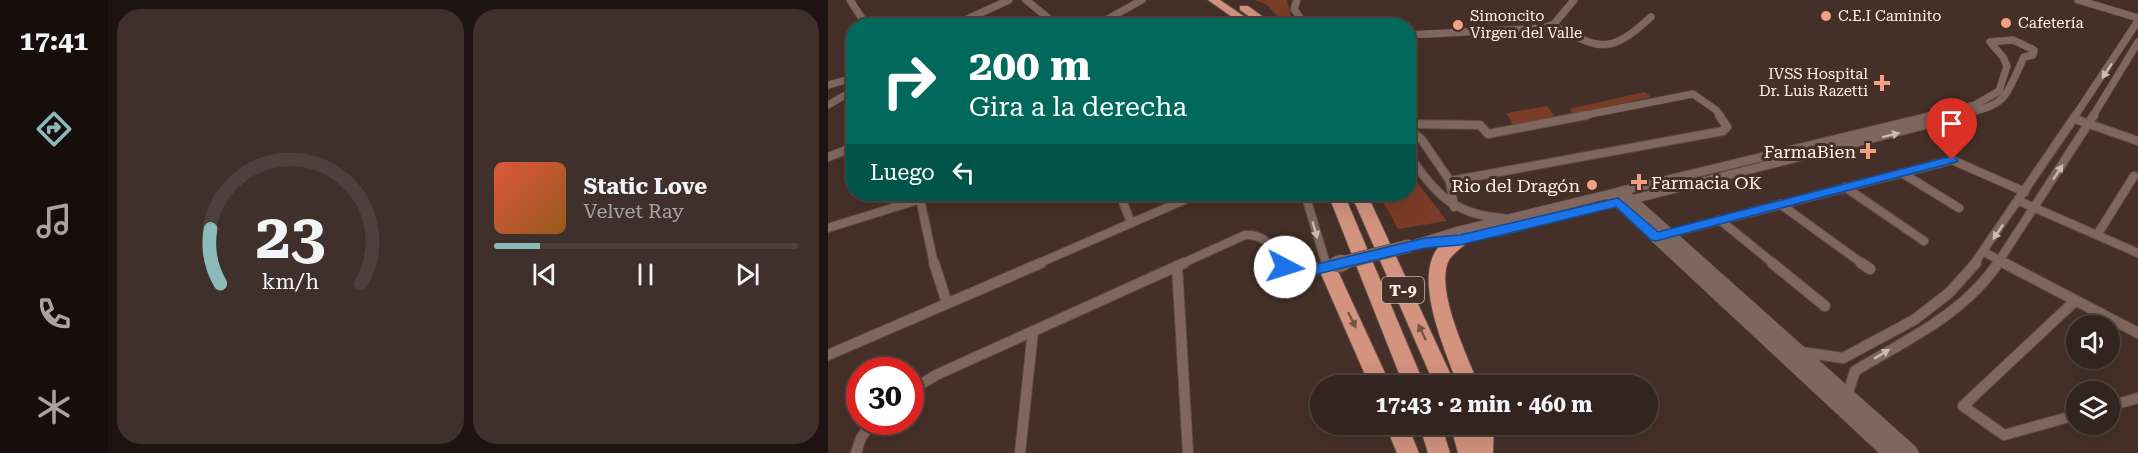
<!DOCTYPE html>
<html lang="es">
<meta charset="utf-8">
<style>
:root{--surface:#34241f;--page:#3f302c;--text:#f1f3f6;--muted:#a9a4a4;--line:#4e413d;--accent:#8bbbb9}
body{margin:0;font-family:"Roboto Serif",serif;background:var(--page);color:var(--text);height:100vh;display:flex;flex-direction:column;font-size:22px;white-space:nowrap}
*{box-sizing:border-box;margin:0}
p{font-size:20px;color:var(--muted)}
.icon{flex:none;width:33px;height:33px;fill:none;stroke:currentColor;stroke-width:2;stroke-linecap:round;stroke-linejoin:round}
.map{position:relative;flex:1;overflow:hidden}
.drawer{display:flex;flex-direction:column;gap:9px;padding:9px;background:#1d1411;width:720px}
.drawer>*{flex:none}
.top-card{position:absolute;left:18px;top:18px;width:570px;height:183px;border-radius:24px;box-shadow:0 6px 24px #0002,0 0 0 2px var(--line);background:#00695c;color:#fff;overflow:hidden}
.buttons{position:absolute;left:1238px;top:315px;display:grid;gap:12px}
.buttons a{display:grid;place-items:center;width:54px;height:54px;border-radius:50%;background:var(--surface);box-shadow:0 6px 24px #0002,0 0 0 2px var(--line);font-size:30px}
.speed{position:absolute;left:18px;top:357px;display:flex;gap:12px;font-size:30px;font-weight:700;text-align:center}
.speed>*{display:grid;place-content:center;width:78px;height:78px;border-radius:50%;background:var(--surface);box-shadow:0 6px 24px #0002,0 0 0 2px var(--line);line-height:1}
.speed .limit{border:9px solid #d22;background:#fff;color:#111}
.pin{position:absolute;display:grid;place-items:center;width:51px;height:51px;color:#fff;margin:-62px -26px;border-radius:50% 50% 50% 0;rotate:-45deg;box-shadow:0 0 6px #0007}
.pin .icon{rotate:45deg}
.me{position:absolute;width:66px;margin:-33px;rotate:95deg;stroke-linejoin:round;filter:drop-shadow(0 0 4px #0008)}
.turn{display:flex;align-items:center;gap:21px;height:126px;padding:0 24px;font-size:27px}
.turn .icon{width:78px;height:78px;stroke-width:2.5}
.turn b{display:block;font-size:42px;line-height:51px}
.then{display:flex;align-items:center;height:57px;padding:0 24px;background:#0003;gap:12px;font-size:22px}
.drawer .tile{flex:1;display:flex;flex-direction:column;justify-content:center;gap:9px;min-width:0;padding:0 21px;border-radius:24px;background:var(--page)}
.drawer .dial{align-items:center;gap:0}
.dial svg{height:156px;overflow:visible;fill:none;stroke:var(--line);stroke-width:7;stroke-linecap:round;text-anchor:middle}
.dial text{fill:var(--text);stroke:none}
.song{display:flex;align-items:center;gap:18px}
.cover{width:72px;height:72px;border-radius:9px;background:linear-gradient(135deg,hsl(10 70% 55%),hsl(30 70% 35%))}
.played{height:6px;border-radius:3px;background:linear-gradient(90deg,var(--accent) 15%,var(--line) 15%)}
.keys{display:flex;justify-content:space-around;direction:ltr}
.drawer .tiles{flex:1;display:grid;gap:9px;grid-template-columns:repeat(2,1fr)}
.trip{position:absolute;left:482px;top:375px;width:348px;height:60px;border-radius:30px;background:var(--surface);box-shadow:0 6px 24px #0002,0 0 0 2px var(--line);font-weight:700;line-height:60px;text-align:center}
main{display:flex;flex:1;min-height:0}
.menu{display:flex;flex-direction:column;width:108px;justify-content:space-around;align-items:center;background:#150e0c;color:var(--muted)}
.menu .icon{width:42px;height:42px}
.menu .active{color:var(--accent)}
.menu b{font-size:27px;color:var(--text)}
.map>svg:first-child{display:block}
.green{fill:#7a3c27}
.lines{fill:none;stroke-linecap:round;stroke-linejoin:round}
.minor-far2-casing{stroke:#5d4c45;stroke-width:8}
.minor-far1-casing{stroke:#5d4c45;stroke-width:10}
.minor-casing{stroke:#5d4c45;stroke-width:12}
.secondary-casing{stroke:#5d4c45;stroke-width:1}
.trunk-casing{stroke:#5d4c45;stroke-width:2}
.minor-far2{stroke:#7f675f;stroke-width:7}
.minor-far1{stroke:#7f675f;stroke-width:8}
.minor{stroke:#7f675f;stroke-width:10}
.secondary{fill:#7f675f;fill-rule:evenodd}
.trunk{fill:#d3937e;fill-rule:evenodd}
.secondary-bridge-far1-casing{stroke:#5d4c45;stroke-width:14;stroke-linecap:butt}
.secondary-bridge-casing{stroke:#5d4c45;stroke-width:18;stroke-linecap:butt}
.secondary-bridge-far1{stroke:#7f675f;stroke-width:13}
.secondary-bridge{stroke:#7f675f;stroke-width:16}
.oneway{fill:#cbb9b3}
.oneway2{fill:#775347}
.route{fill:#1a73e8;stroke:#114b97;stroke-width:1.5}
.poi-dot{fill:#f39f83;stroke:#453029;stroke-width:2}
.labels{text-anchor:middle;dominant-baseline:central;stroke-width:6;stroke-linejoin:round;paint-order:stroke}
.far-poi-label{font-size:15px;fill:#fef0eb;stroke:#453029;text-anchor:start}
.shield{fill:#453029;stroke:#c6b6b1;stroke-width:1.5}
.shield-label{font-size:16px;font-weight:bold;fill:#fef0eb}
.poi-label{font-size:18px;fill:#fef0eb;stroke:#453029;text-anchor:end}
</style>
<main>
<nav class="menu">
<b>17:41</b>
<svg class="icon active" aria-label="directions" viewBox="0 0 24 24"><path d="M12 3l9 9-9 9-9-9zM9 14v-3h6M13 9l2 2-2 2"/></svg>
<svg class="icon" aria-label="music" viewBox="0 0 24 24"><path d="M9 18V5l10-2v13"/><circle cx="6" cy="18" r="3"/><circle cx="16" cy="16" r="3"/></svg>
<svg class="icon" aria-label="phone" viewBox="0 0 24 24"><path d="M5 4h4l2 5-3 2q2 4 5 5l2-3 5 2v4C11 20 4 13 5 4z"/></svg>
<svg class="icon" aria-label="climate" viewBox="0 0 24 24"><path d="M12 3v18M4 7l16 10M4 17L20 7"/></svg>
</nav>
<section class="drawer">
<div class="tiles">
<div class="tile dial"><svg viewBox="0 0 100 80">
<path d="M14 69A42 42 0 1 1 86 69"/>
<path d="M14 69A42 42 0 0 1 9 41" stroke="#8bbbb9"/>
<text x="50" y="56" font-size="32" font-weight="700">23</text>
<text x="50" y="72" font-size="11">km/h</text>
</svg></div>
<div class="tile">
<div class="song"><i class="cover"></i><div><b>Static Love</b><p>Velvet Ray</p></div></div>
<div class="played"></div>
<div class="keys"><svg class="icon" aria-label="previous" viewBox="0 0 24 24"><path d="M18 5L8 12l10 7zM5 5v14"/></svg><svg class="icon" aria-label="pause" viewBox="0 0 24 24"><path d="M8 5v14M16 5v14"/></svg><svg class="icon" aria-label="next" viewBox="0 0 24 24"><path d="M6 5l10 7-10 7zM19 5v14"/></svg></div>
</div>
</div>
</section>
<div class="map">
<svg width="1310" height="453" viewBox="0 0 1310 453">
<rect width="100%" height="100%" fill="#453029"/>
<g class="green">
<polygon points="427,0 459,0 465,25 458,25 438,4"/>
<polygon points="817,92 823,97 746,114 741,109"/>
<polygon points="719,106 729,119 686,126 678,113"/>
<polygon points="581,172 619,221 570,229 551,194 580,194"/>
</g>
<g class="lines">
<g class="minor-far2-casing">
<g id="minor-far2">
<polyline points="22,0 39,26"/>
<polyline points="198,0 230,26"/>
<polyline points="469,0 466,9 478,26"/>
<polyline points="1250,0 1310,18"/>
<path d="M724 25C773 49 780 56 823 17"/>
<polyline points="124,26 181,0"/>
<polyline points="267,26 314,0"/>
<polyline points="580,35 715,28 726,24 746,0"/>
<polyline points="0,85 26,78"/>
<polyline points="0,105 26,90"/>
<polyline points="752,116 865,94 888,110 892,116"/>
<path d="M1101 116 1147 105 1171 91 1179 66 1175 57 1162 42 1185 40 1206 50 1205 55 1196 57C1175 101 1181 103 1130 116"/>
<polyline points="1247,116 1310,21"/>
<polyline points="1265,116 1310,42"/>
</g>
</g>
<g class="minor-far1-casing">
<g id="minor-far1">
<polyline points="1247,119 1310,141"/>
<polyline points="580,124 652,125 660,134 759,115"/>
<polyline points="580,128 594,140 622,181 626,207"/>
<path d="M580 154C607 193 625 215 675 218"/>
<polyline points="0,157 26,147"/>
<polyline points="1074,173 1131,208"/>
<polyline points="622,181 895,131 899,127 891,115"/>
<polyline points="1017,187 1096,241"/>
<polyline points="793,191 1108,115"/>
<polyline points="292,194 303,223"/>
<polyline points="477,194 498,264"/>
<polyline points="92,199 106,264"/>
<polyline points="802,200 1136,115"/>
<polyline points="1191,201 1310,253"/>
<polyline points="952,204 1035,264"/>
<polyline points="892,220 946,264"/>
<polyline points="0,228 109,194"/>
<polyline points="836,235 1124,160 1197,192"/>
<polyline points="1269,235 1306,176"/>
<polyline points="1156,252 1179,264"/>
<polyline points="209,264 370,194"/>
<path d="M353 264 417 235C440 234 443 249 456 264"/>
<polyline points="1146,264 1248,115"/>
<polyline points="1169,264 1266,115"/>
</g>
</g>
<g class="minor-casing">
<g id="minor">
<polyline points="106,263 119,303"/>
<polyline points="454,263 465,272 499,267 498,263"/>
<polyline points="944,263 997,306"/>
<polyline points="1033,263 1042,269"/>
<polyline points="1176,263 1310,333"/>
<polyline points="349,266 360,453"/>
<polyline points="1247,301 1135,406 1176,435 1248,415"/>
<polyline points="973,352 1015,358 1086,320 1121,293 1148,263"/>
<polyline points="0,355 213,263"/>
<polyline points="82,391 108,375 356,263"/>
<path d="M1019 396 1027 371C1078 340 1136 314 1170 263"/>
<polyline points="1281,406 1310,398"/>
<polyline points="28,453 33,438 44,422"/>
<polyline points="192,453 205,331"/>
</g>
</g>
<g class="secondary-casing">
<polygon id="secondary" points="793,187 798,188 1088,447 1091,453 1051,453 787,207 667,237 660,232 667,227 780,200 778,199 631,236 581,251 574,246 576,243 628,227"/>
</g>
<g class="trunk-casing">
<g id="trunk">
<polygon points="380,0 392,0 430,26 417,26"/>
<polygon points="412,6 420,6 448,26 435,26 412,10"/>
<polygon points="500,194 516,194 597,386 576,386"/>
<polygon points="523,194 539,194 628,386 607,386"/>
<path d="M632 234 640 240C635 248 626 252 621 260 606 289 640 357 651 386H630C617 348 570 251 632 234Z"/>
<polygon points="499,261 505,263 508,267 563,386 542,386 490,267 493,263"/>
<polygon points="557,424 579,424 591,453 569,453"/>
<polygon points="591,424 613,424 622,453 600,453"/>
<polygon points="622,424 666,424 665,453 630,453"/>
</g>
</g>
<use href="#minor-far2" class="minor-far2"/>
<use href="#minor-far1" class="minor-far1"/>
<use href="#minor" class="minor"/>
<use href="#secondary" class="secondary"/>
<use href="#trunk" class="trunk"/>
<g class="secondary-bridge-far1-casing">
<polyline id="secondary-bridge-far1" points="509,264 581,246"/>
</g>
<g class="secondary-bridge-casing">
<polyline id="secondary-bridge" points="509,264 515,263"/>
</g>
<use href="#secondary-bridge-far1" class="secondary-bridge-far1"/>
<use href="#secondary-bridge" class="secondary-bridge"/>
</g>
<defs><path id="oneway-solid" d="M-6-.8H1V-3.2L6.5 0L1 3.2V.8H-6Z" transform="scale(1.5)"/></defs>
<g class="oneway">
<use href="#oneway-solid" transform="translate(1279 71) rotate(123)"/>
<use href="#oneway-solid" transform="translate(1063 135) rotate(-14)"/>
<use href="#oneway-solid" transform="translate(1230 172) rotate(-57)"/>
<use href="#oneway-solid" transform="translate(487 230) rotate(74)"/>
<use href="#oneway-solid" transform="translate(1170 232) rotate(124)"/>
<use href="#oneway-solid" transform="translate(1054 354) rotate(-31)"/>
</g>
<g class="oneway2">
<use href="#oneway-solid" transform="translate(524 320) rotate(64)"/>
<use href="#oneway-solid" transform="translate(594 332) rotate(-115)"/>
</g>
<polygon class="route" points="1124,156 1130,160 1128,162 828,241 823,240 788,207 632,245 597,248 477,277 460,276 450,267 457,262 468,267 477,267 597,238 632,235 790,198 830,232"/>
<g class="poi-dot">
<circle cx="998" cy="16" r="6"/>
<circle cx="1178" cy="23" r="6"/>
<circle cx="630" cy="25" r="6"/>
<path d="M1051 74h6v6h6v6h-6v6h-6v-6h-6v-6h6z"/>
<path d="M1037 142h6v6h6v6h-6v6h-6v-6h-6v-6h6z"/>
<path d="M808 173h6v6h6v6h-6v6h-6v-6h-6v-6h6z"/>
<circle cx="764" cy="185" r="6"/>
</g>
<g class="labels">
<g class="far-poi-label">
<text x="642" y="16">Simoncito<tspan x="642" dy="17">Virgen del Valle</tspan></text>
<text x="1010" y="16">C.E.I Caminito</text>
<text x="1190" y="23">Cafetería</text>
<text x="1040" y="74" text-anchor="end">IVSS Hospital<tspan x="1040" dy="17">Dr. Luis Razetti</tspan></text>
</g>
<rect class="shield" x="554" y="277" width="42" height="26" rx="4.5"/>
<g class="shield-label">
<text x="575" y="290">T-9</text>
</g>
<g class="poi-label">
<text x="1028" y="151">FarmaBien</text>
<text x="823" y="182" text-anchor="start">Farmacia OK</text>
<text x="752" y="185">Rio del Dragón</text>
</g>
</g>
</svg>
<div class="buttons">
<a><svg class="icon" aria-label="sound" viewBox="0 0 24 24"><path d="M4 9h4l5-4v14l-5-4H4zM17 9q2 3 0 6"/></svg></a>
<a><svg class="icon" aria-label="layers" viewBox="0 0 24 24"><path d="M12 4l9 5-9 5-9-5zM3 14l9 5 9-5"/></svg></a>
</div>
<div class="speed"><div class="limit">30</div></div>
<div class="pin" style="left:1124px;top:160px;background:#d93025"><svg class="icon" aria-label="arrive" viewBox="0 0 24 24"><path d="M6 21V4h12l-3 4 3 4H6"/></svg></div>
<svg class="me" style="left:457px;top:267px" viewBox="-20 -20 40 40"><circle r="19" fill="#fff"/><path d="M0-13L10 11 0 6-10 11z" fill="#1a73e8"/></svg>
<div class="trip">17:43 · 2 min · 460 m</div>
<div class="top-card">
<div class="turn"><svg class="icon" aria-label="right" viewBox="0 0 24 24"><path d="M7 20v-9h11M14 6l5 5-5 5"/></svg><div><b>200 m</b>Gira a la derecha</div></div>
<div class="then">Luego<svg class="icon" aria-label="left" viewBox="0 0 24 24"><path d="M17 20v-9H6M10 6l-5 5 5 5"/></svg></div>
</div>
</div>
</main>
